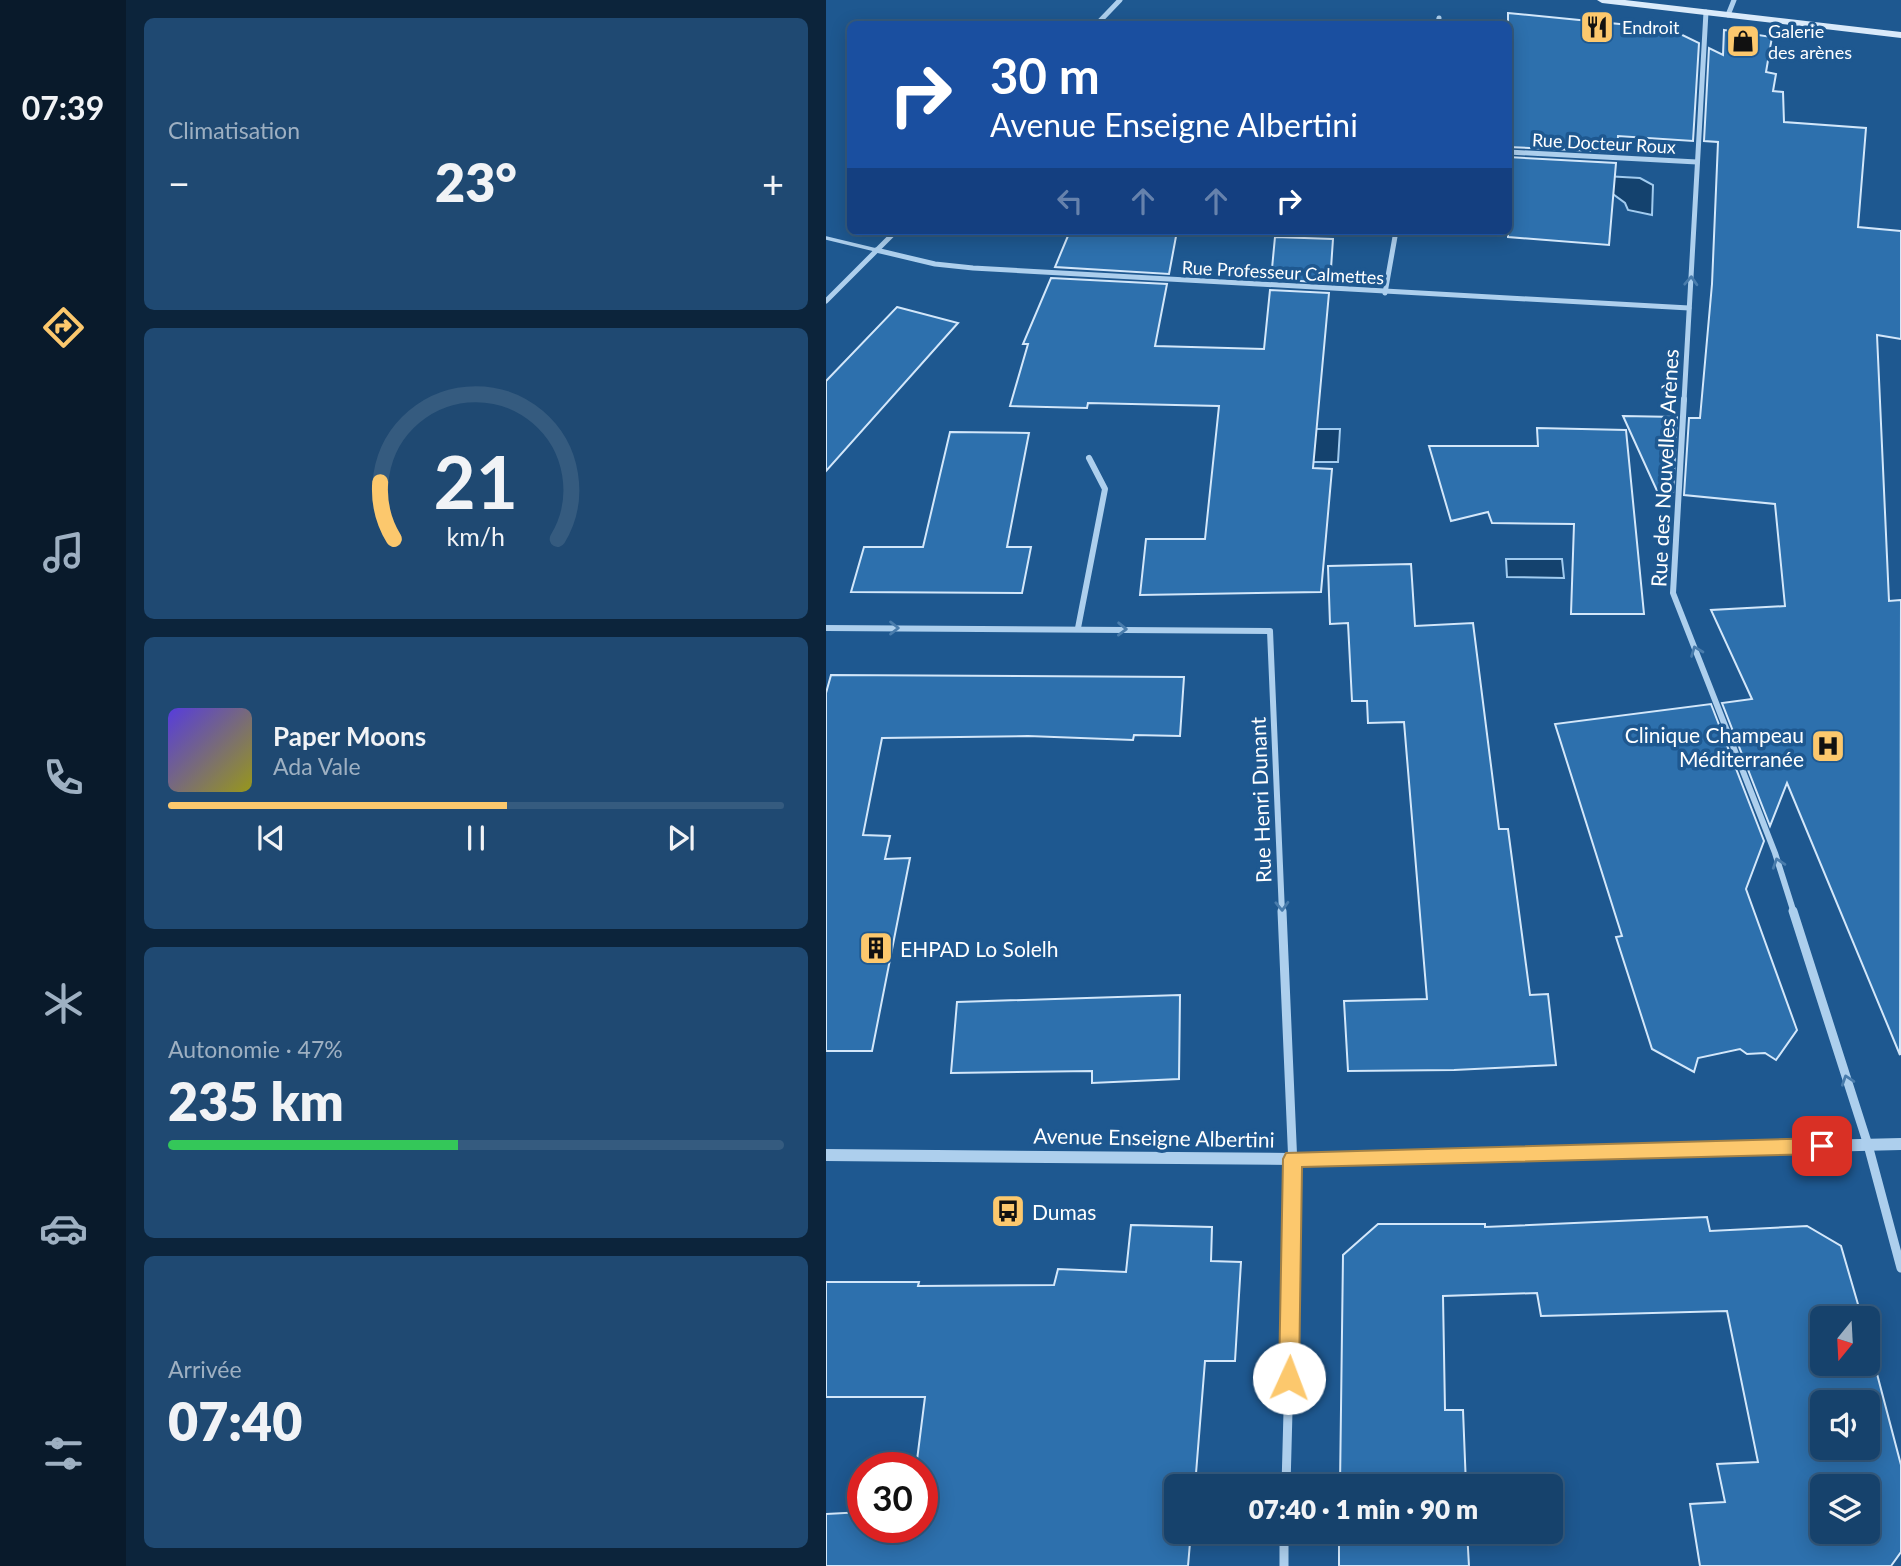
<!DOCTYPE html>
<html lang="fr">
<meta charset="utf-8">
<style>
:root{--surface:#16426c;--page:#1f4972;--text:#f1f3f6;--muted:#9eb0c2;--line:#355b7f;--accent:#fcc86d}
body{margin:0;font-family:Lato,sans-serif;background:var(--page);color:var(--text);height:100vh;display:flex;flex-direction:column;font-size:26px;white-space:nowrap}
*{box-sizing:border-box;margin:0}
p{font-size:23px;color:var(--muted)}
.icon{flex:none;width:38px;height:38px;fill:none;stroke:currentColor;stroke-width:2;stroke-linecap:round;stroke-linejoin:round}
.map{position:relative;flex:1;overflow:hidden}
.side{display:flex;flex-direction:column;gap:18px;padding:18px;background:#0c243b;width:700px}
.side>*{flex:none}
.top-card{position:absolute;left:21px;top:21px;width:665px;height:214px;border-radius:10px;box-shadow:0 4px 18px #0003,0 0 0 2px var(--line);background:#1a4fa0;color:#fff;overflow:hidden}
.needle{width:46px;rotate:198deg}
.controls{position:absolute;left:984px;top:1306px;display:grid;gap:14px}
.controls a{display:grid;place-items:center;width:70px;height:70px;border-radius:10px;background:var(--surface);box-shadow:0 4px 18px #0003,0 0 0 2px var(--line);font-size:35px}
.speed{position:absolute;left:21px;top:1452px;display:flex;gap:14px;font-size:35px;font-weight:700;text-align:center}
.speed>*{display:grid;place-content:center;width:91px;height:91px;border-radius:50%;background:var(--surface);box-shadow:0 4px 18px #0003,0 0 0 2px var(--line);line-height:1}
.speed .limit{border:10px solid #d22;background:#fff;color:#111}
.pin{position:absolute;display:grid;place-items:center;width:60px;height:60px;color:#fff;margin:-30px;border-radius:14px;box-shadow:0 4px 10px #0006}
.me{position:absolute;width:77px;margin:-38px;rotate:2deg;stroke-linejoin:round;filter:drop-shadow(0 0 5px #0008)}
.turn{display:flex;align-items:center;gap:24px;height:147px;padding:0 28px;font-size:32px}
.turn .icon{width:91px;height:91px;stroke-width:2.5}
.turn b{display:block;font-size:49px;line-height:60px}
.lanes{display:flex;align-items:center;height:66px;padding:0 28px;background:#0003;justify-content:center;gap:35px;direction:ltr}
.lanes .off{opacity:.35}
.big{font-size:52px;font-weight:800;line-height:1.1}
.side .tile{flex:1;display:flex;flex-direction:column;justify-content:center;gap:10px;min-width:0;padding:0 24px;border-radius:10px;background:var(--page)}
.side .dial{align-items:center;gap:0}
.dial svg{height:182px;overflow:visible;fill:none;stroke:var(--line);stroke-width:7;stroke-linecap:round;text-anchor:middle}
.dial text{fill:var(--text);stroke:none}
.song{display:flex;align-items:center;gap:21px}
.cover{width:84px;height:84px;border-radius:10px;background:linear-gradient(135deg,hsl(250 70% 55%),hsl(60 70% 35%))}
.played{height:7px;border-radius:4px;background:linear-gradient(90deg,var(--accent) 55%,var(--line) 55%)}
.keys{display:flex;justify-content:space-around;direction:ltr}
.heat{display:flex;justify-content:space-between;align-items:center;font-size:38px;direction:ltr}
.charge{height:10px;border-radius:5px;background:linear-gradient(90deg,#34c759 47%,var(--line) 0)}
.trip{position:absolute;left:338px;top:1474px;width:399px;height:70px;border-radius:10px;background:var(--surface);box-shadow:0 4px 18px #0003,0 0 0 2px var(--line);font-weight:800;line-height:70px;text-align:center}
main{display:flex;flex:1;min-height:0}
.tabs{display:flex;flex-direction:column;width:126px;justify-content:space-around;align-items:center;background:#091a2b;color:var(--muted)}
.tabs .icon{width:49px;height:49px}
.tabs .current{color:var(--accent)}
.tabs b{font-size:32px;color:var(--text)}
.map>svg:first-child{display:block}
.water{fill:#14426e;stroke:#a1cbef;stroke-width:2}
.building{fill:#2d70ad;stroke:#d3e7fa;stroke-width:2;fill-rule:evenodd}
.lines{fill:none;stroke-linecap:round;stroke-linejoin:round}
.service{stroke:#adcfed;stroke-width:3.5}
.minor-far2{stroke:#adcfed;stroke-width:5}
.minor-far1{stroke:#adcfed;stroke-width:6}
.minor{stroke:#adcfed;stroke-width:9}
.tertiary{fill:#adcfed;fill-rule:evenodd}
.secondary{fill:#daeafa;fill-rule:evenodd}
.oneway{stroke:#497cac}
.route{fill:#fcc86d;stroke:#a48247;stroke-width:2}
.labels{text-anchor:middle;dominant-baseline:central;stroke-width:7;stroke-linejoin:round;paint-order:stroke}
.far-poi-label{font-size:18px;fill:#fff;stroke:#1e5890;text-anchor:start}
.far-street-label{font-size:18px;fill:#fff;stroke:#1e5890}
.street-label{font-size:21px;fill:#fff;stroke:#1e5890}
.poi-label{font-size:21px;fill:#fff;stroke:#1e5890;text-anchor:start}
</style>
<main>
<nav class="tabs">
<b>07:39</b>
<svg class="icon current" aria-label="directions" viewBox="0 0 24 24"><path d="M12 3l9 9-9 9-9-9zM9 14v-3h6M13 9l2 2-2 2"/></svg>
<svg class="icon" aria-label="music" viewBox="0 0 24 24"><path d="M9 18V5l10-2v13"/><circle cx="6" cy="18" r="3"/><circle cx="16" cy="16" r="3"/></svg>
<svg class="icon" aria-label="phone" viewBox="0 0 24 24"><path d="M5 4h4l2 5-3 2q2 4 5 5l2-3 5 2v4C11 20 4 13 5 4z"/></svg>
<svg class="icon" aria-label="climate" viewBox="0 0 24 24"><path d="M12 3v18M4 7l16 10M4 17L20 7"/></svg>
<svg class="icon" aria-label="car" viewBox="0 0 24 24"><path d="M5 17H2v-5l4-1 3-4h7l3 4 3 1v5h-3M9 17h6M6 11h13"/><circle cx="7" cy="17" r="2"/><circle cx="17" cy="17" r="2"/></svg>
<svg class="icon" aria-label="filters" viewBox="0 0 24 24"><path d="M4 7h16M4 17h16"/><circle cx="9" cy="7" r="2"/><circle cx="15" cy="17" r="2"/></svg>
</nav>
<section class="side">
<div class="tile"><p>Climatisation</p>
<div class="heat"><a>−</a><b class="big">23°</b><a>+</a></div>
</div>
<div class="tile dial"><svg viewBox="0 0 100 80">
<path d="M14 69A42 42 0 1 1 86 69"/>
<path d="M14 69A42 42 0 0 1 8 44" stroke="#fcc86d"/>
<text x="50" y="56" font-size="32" font-weight="700">21</text>
<text x="50" y="72" font-size="11">km/h</text>
</svg></div>
<div class="tile">
<div class="song"><i class="cover"></i><div><b>Paper Moons</b><p>Ada Vale</p></div></div>
<div class="played"></div>
<div class="keys"><svg class="icon" aria-label="previous" viewBox="0 0 24 24"><path d="M18 5L8 12l10 7zM5 5v14"/></svg><svg class="icon" aria-label="pause" viewBox="0 0 24 24"><path d="M8 5v14M16 5v14"/></svg><svg class="icon" aria-label="next" viewBox="0 0 24 24"><path d="M6 5l10 7-10 7zM19 5v14"/></svg></div>
</div>
<div class="tile"><p>Autonomie · 47%</p><b class="big">235 km</b><div class="charge"></div></div>
<div class="tile"><p>Arrivée</p><b class="big">07:40</b></div>
</section>
<div class="map">
<svg width="1075" height="1566" viewBox="0 0 1075 1566">
<rect width="100%" height="100%" fill="#1e5890"/>
<g class="water">
<polygon points="761,175 814,178 827,185 826,215 802,210 799,203"/>
<polygon points="487,429 514,429 512,462 486,462"/>
<polygon points="680,559 736,559 738,578 681,577"/>
</g>
<g class="building">
<polygon points="682,13 844,29 873,43 867,141 792,136 791,152 682,147"/>
<polygon points="898,30 946,37 940,72 950,74 947,91 957,92 958,122 1040,128 1032,227 1075,231 1075,339 1051,335 1063,601 1075,600 1074,1055 961,783 944,826 896,703 926,699 885,610 959,606 949,504 858,495 863,418 874,418 886,284 892,142 878,141 883,48 897,55"/>
<polygon points="682,157 790,163 783,245 682,237"/>
<polygon points="244,231 351,231 343,274 229,267"/>
<polygon points="449,237 507,239 504,283 445,279"/>
<polygon points="225,278 341,284 329,346 438,349 444,290 503,293 487,468 506,469 495,592 314,595 320,539 379,539 393,406 262,403 261,408 184,406 202,344 197,344"/>
<polygon points="71,307 132,323 0,471 0,381"/>
<polygon points="797,416 851,417 847,494 832,493"/>
<polygon points="711,428 800,430 818,614 745,614 748,524 666,523 662,512 625,521 603,446 712,446"/>
<polygon points="124,432 203,433 181,547 205,547 196,593 25,592 38,547 97,547"/>
<polygon points="585,564 589,626 647,623 673,829 682,829 704,995 722,994 730,1065 628,1070 522,1071 518,1001 601,999 578,722 542,723 541,701 526,701 522,623 504,624 502,566"/>
<polygon points="5,675 358,677 354,736 308,735 307,740 202,736 56,738 37,835 64,836 59,859 84,858 46,1051 0,1051 0,693"/>
<polygon points="885,704 938,841 920,889 971,1030 950,1060 939,1053 921,1054 914,1049 872,1058 868,1072 826,1049 790,937 796,936 729,724"/>
<polygon points="354,995 353,1079 266,1083 266,1071 125,1073 131,1002"/>
<path d="M881 1217 884 1231 981 1226 1015 1246 1036 1318H996V1363H1041V1336L1075 1465V1552L1065 1566H874L864 1504 899 1502 891 1464 932 1462 901 1311 715 1316 711 1293 617 1296 619 1410H637L640 1486H514L517 1255 552 1224H659V1227ZM996 1402H1041V1447H996ZM996 1486H1041V1531H996Z"/>
<polygon points="305,1225 386,1227 385,1261 415,1262 409,1361 379,1361 369,1486 350,1486 350,1531 365,1531 362,1566 0,1566 0,1514 37,1512 37,1528 96,1528 96,1468 90,1468 99,1397 0,1397 0,1282 93,1282 92,1286 228,1285 232,1269 300,1272"/>
<polygon points="513,1531 641,1531 643,1566 513,1566"/>
</g>
<g class="lines">
<polyline class="service" points="0,238 50,250"/>
<g class="minor-far2">
<polyline points="902,15 908,0"/>
<polyline points="271,24 294,0"/>
<polyline points="612,24 613,18"/>
<polyline points="682,152 871,162"/>
<polyline points="50,250 109,264 147,268 863,308"/>
<polyline points="559,293 570,231"/>
<polyline points="0,301 70,231"/>
<polyline points="858,401 880,12"/>
</g>
<g class="minor-far1">
<polyline points="858,399 847,593 949,853 968,913"/>
<polyline points="0,628 444,631 456,913"/>
<polyline points="252,628 279,489 263,458"/>
</g>
<g class="minor">
<polyline points="456,911 468,1189 460,1486"/>
<polyline points="967,911 1042,1145 1075,1268"/>
<polyline points="458,1531 458,1566"/>
</g>
<polygon class="tertiary" points="1075,1138 1075,1150 467,1165 0,1161 0,1149 467,1153"/>
<polygon class="secondary" points="771,0 799,0 1075,32 1075,38 776,3"/>
</g>
<defs><path id="oneway-chevron" d="M-2-3.5L2.5 0L-2 3.5" fill="none" stroke-width="1.6" stroke-linecap="round" stroke-linejoin="round" transform="scale(1.75)"/></defs>
<g class="oneway">
<use href="#oneway-chevron" transform="translate(865 281) rotate(-87)"/>
<use href="#oneway-chevron" transform="translate(68 628)"/>
<use href="#oneway-chevron" transform="translate(296 629) rotate(1)"/>
<use href="#oneway-chevron" transform="translate(870 651) rotate(-111)"/>
<use href="#oneway-chevron" transform="translate(952 863) rotate(-108)"/>
<use href="#oneway-chevron" transform="translate(456 906) rotate(88)"/>
<use href="#oneway-chevron" transform="translate(1021 1080) rotate(-108)"/>
</g>
<polygon class="route" points="996,1138 1002,1140 1005,1146 1002,1152 996,1154 476,1167 473,1378 470,1384 463,1387 456,1384 453,1378 457,1159 460,1153"/>
<defs>
<g id="restaurant-square" transform="scale(1.75)"><rect x="-9" y="-9" width="18" height="18" rx="4" fill="#fcc86d" stroke="#1e5890"/><path d="M-5-6h1v4h1v-4h1v4h1v-4h1v5L-1.5 .5V6h-2V.5L-5-1ZM5-6V6H3V1.5H1.5Q1.5-4 5-6Z" fill="#111"/></g>
<g id="shop-square" transform="scale(1.75)"><rect x="-9" y="-9" width="18" height="18" rx="4" fill="#fcc86d" stroke="#1e5890"/><path d="M-5-2.5h2.3a2.7 3.5 0 0 1 5.4 0H5L5.5 6h-11ZM-1.5-2.5h3a1.5 2.3 0 0 0-3 0Z" fill="#111"/></g>
<g id="hospital-square" transform="scale(1.75)"><rect x="-9" y="-9" width="18" height="18" rx="4" fill="#fcc86d" stroke="#1e5890"/><path d="M-5-5h3v3.5h4V-5h3V5h-3V1.5h-4V5h-3Z" fill="#111"/></g>
<g id="building-square" transform="scale(1.75)"><rect x="-9" y="-9" width="18" height="18" rx="4" fill="#fcc86d" stroke="#1e5890"/><path d="M-4-6H4V6H1V3H-1V6H-4ZM-2.5-4.3h1.7v1.8h-1.7ZM.8-4.3h1.7v1.8H.8ZM-2.5-1h1.7V.8h-1.7ZM.8-1h1.7V.8H.8Z" fill="#111"/></g>
<g id="bus-square" transform="scale(1.75)"><rect x="-9" y="-9" width="18" height="18" rx="4" fill="#fcc86d" stroke="#1e5890"/><path d="M-5-6H5V4H4V6H2V4H-2V6H-4V4H-5ZM-3.5-4V0h7V-4ZM-3.5 1.2v1.5H-2V1.2ZM2 1.2v1.5H3.5V1.2Z" fill="#111"/></g>
</defs>
<g fill-rule="evenodd">
<use href="#restaurant-square" x="771" y="27"/>
<use href="#shop-square" x="917" y="41"/>
<use href="#hospital-square" x="1002" y="746"/>
<use href="#building-square" x="50" y="948"/>
<use href="#bus-square" x="182" y="1211"/>
</g>
<g class="labels">
<g class="far-poi-label">
<text x="796" y="27">Endroit</text>
<text x="942" y="31">Galerie<tspan x="942" dy="21">des arènes</tspan></text>
</g>
<g class="far-street-label">
<text transform="translate(778 143) rotate(3)">Rue Docteur Roux</text>
<text transform="translate(457 272) rotate(3)">Rue Professeur Calmettes</text>
</g>
<g class="street-label">
<text transform="translate(838 468) rotate(-87)">Rue des Nouvelles Arènes</text>
<text transform="translate(434 800) rotate(-92)">Rue Henri Dunant</text>
<text transform="translate(328 1137) rotate(1)">Avenue Enseigne Albertini</text>
</g>
<g class="poi-label">
<text x="978" y="734" text-anchor="end">Clinique Champeau<tspan x="978" dy="24">Méditerranée</tspan></text>
<text x="74" y="948">EHPAD Lo Solelh</text>
<text x="206" y="1211">Dumas</text>
</g>
</g>
</svg>
<div class="controls">
<a><svg class="needle" viewBox="-14 -14 28 28"><path d="M0-13l5 13h-10z" fill="#e53935"/><path d="M0 13l5-13h-10z" fill="#9eb0c2"/></svg></a>
<a><svg class="icon" aria-label="sound" viewBox="0 0 24 24"><path d="M4 9h4l5-4v14l-5-4H4zM17 9q2 3 0 6"/></svg></a>
<a><svg class="icon" aria-label="layers" viewBox="0 0 24 24"><path d="M12 4l9 5-9 5-9-5zM3 14l9 5 9-5"/></svg></a>
</div>
<div class="speed"><div class="limit">30</div></div>
<div class="pin" style="left:996px;top:1146px;background:#d93025"><svg class="icon" aria-label="arrive" viewBox="0 0 24 24"><path d="M6 21V4h12l-3 4 3 4H6"/></svg></div>
<svg class="me" style="left:463px;top:1378px" viewBox="-20 -20 40 40"><circle r="19" fill="#fff"/><path d="M0-13L10 11 0 6-10 11z" fill="#fcc86d"/></svg>
<div class="trip">07:40 · 1 min · 90 m</div>
<div class="top-card">
<div class="turn"><svg class="icon" aria-label="right" viewBox="0 0 24 24"><path d="M7 20v-9h11M14 6l5 5-5 5"/></svg><div><b>30 m</b>Avenue Enseigne Albertini</div></div>
<div class="lanes"><svg class="icon off" aria-label="left" viewBox="0 0 24 24"><path d="M17 20v-9H6M10 6l-5 5 5 5"/></svg><svg class="icon off" aria-label="ahead" viewBox="0 0 24 24"><path d="M12 20V5M6 11l6-6 6 6"/></svg><svg class="icon off" aria-label="ahead" viewBox="0 0 24 24"><path d="M12 20V5M6 11l6-6 6 6"/></svg><svg class="icon" aria-label="right" viewBox="0 0 24 24"><path d="M7 20v-9h11M14 6l5 5-5 5"/></svg></div>
</div>
</div>
</main>
